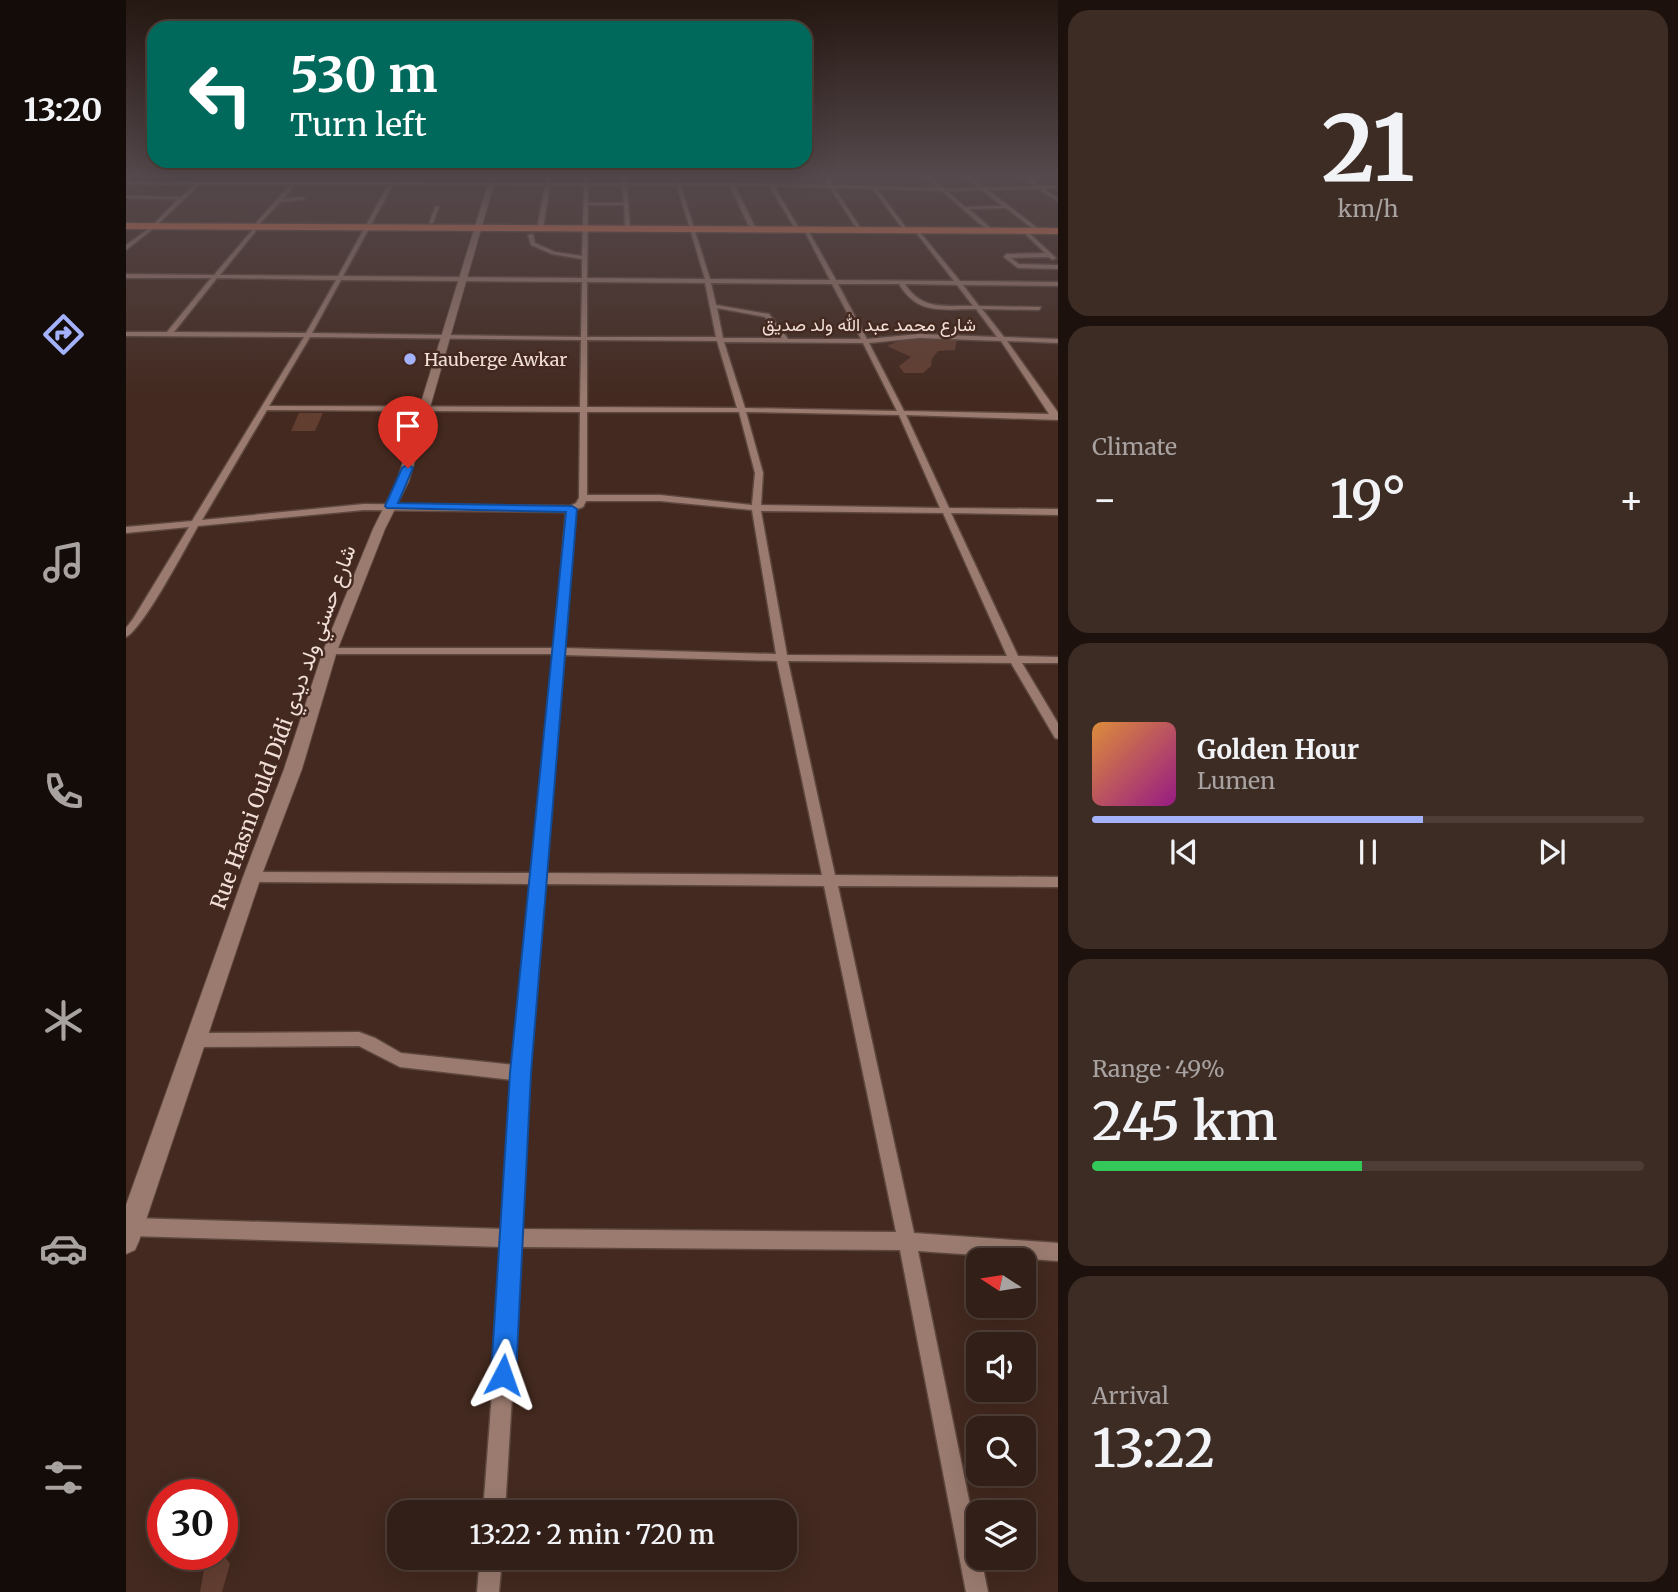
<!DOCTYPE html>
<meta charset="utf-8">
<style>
:root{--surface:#321f17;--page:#3d2c24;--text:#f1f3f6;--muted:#a8a2a1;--line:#4d3d36;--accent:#a4b2fc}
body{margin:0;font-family:Merriweather,Vazirmatn,serif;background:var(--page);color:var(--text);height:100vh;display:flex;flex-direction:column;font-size:26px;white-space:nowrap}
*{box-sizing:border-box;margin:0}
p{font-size:23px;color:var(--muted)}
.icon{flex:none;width:38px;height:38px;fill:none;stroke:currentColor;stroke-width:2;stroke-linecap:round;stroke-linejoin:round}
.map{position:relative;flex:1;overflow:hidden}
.drawer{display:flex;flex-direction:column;gap:10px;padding:10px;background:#1c110d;width:620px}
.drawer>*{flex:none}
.top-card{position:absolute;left:21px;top:21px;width:665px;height:147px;border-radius:21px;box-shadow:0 7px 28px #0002,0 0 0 2px var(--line);background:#00695c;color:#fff;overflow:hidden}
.needle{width:46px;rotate:282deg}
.tools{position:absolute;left:840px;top:1248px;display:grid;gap:14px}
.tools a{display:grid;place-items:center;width:70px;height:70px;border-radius:14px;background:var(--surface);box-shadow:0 7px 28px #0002,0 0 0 2px var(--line);font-size:35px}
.speed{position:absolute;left:21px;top:1479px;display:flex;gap:14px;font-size:35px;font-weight:700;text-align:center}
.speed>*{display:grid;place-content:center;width:91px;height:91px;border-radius:50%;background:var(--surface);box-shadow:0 7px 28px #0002,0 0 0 2px var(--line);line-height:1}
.speed .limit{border:10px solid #d22;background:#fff;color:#111}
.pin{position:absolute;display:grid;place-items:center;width:60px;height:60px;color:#fff;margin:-72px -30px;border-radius:50% 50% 50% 0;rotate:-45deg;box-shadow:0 0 7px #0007}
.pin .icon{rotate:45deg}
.me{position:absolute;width:77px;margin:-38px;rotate:4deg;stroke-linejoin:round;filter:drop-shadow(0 0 5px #0008)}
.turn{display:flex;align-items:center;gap:24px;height:147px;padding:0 28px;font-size:32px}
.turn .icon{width:91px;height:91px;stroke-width:2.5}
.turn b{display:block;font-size:49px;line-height:60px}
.big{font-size:52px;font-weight:600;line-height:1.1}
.drawer .tile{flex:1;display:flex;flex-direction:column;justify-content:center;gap:10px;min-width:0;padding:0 24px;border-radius:21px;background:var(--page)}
.drawer .dial{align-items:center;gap:0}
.dial b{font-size:91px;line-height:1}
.song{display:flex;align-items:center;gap:21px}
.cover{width:84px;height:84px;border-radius:10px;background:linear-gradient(135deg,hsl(30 70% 55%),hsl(310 70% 35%))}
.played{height:7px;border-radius:4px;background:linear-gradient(90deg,var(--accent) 60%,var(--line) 60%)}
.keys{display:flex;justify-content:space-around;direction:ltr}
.heat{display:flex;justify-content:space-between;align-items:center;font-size:38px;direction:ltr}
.charge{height:10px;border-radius:5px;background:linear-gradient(90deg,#34c759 49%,var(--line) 0)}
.trip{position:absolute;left:261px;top:1500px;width:410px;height:70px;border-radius:21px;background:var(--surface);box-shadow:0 7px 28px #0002,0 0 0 2px var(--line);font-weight:600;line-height:70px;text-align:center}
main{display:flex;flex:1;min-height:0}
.tabs{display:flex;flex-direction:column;width:126px;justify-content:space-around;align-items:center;background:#140c09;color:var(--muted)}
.tabs .icon{width:49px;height:49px}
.tabs .selected{color:var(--accent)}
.tabs b{font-size:32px;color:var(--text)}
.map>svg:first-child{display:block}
.green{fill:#623e31}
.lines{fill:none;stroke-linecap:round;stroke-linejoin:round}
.street-casing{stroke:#5d473e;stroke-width:3}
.secondary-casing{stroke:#5d473e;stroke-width:2}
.highway-casing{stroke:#5d473e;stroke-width:3}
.street{fill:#9b7b6f;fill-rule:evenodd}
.secondary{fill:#9b7b6f;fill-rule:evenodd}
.highway{fill:#fc8151;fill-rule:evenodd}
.route{fill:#1a73e8;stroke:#114b97;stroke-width:2}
.poi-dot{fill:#a4b2fc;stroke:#43291f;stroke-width:2.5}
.labels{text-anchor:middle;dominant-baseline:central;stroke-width:5;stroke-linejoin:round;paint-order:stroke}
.far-street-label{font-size:18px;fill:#f1dfd8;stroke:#43291f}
.far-poi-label{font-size:18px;fill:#f1dfd8;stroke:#43291f;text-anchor:start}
.street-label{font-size:21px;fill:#f1dfd8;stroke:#43291f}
</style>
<main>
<nav class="tabs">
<b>13:20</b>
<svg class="icon selected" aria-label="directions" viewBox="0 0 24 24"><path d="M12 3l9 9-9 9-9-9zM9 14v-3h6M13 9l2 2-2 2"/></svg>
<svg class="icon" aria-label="music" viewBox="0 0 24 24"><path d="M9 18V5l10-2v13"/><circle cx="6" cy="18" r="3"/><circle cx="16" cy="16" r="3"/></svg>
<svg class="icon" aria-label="phone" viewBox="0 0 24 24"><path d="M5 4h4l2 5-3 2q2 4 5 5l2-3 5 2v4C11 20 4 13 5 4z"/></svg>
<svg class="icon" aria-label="climate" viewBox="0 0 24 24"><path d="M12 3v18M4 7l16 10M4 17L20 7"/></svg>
<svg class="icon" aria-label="car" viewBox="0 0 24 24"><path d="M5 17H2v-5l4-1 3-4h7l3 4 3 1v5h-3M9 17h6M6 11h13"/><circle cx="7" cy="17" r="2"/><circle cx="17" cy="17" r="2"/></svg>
<svg class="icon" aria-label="filters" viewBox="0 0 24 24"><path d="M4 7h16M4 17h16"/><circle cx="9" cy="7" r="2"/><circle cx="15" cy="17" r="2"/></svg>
</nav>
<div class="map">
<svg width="933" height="1592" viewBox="0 0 933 1592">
<rect width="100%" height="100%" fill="#43291f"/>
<g class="green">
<polygon points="794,337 831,339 829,350 812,351 806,359 805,366 797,373 778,373 773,366 785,357 761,346 777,339"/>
<polygon points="173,413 197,413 189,431 165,431"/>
<polygon points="96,1553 104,1564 96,1592 74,1592 80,1559"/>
</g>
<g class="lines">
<g class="street-casing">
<g id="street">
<path d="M421 177H425L424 183H458V177H462V183H496V177H500L501 183H550L548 177H552L554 183 642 184 643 181 646 184 702 185 697 177H701L707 185 813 188 800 177H804L818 189 853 188 840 177H844L859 188 909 186 896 177H901L914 186H933V188L918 189 933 199V202L912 189 862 190 914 230 912 233 880 208 843 209 868 231 863 232 816 191 751 189 782 230 779 232 747 189 708 188 736 230 733 232 704 188 648 186 674 230 671 232 643 186H609L630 229 627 231 624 229 604 186H555L584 279 704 280 679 232 682 230 710 280 828 281 791 234 793 231 834 281 933 282V286L837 285 853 306 915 307 913 310 856 309 878 337 933 339V343L881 341 933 414V420L780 415 823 508 933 509V515L825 513 892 656 933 657V663H896L933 725V739L929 738 885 663 662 661 709 875 933 877V887L712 886 788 1233 933 1243V1261L792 1251 852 1544V1558H855L862 1592H840L774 1250 395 1247 379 1512H357L377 1247 5 1236 0 1234V1220L5 1218 379 1229 387 1080 274 1067 233 1046 71 1047 66 1045 63 1040 66 1035 71 1033 233 1032 249 1038 275 1053 388 1065 405 884 126 882 121 881 119 877 121 873 126 872 406 873 427 654H204L199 651 204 648H428L440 512 238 510 72 526C60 547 17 629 0 637V628L7 619 63 527 0 533V527L66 521 178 337 0 336V332H41L85 278H0V274L88 275 128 228 130 231 94 275 212 276 262 185H169L157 199 177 197 179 199 154 202 129 229 127 226 164 185H73L28 228 0 250V245L24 228 52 199 0 198V196L55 197 68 185 0 184V182H167L171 179 173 180 171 182H264L268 178 270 179 268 182 420 183ZM267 185 419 186 411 228 414 230 417 228 424 186H458L456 256 429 252 409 243 407 234 402 235 405 245 426 254 456 259V278L217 276ZM462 186H496L498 203H462ZM501 186H551L579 279 461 278 462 205H498L499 228 504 229ZM856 190 876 206 839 207 821 191ZM91 278 210 280 180 333 48 332ZM215 280 456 282 455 337 186 333ZM461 282 579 283 590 337H461ZM585 283 706 284 735 339H662L643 314 590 305ZM712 284H773C792 316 818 309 850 309L871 337 793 334 741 339ZM779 284 831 285 847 306C819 305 796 311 779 284ZM591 308 639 317 656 338H597ZM184 337 455 340 454 407 143 406ZM793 338 875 341 923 414 778 411 743 343ZM461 340 591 341 611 408 461 407ZM598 342 737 343 771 411 619 408ZM141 410 454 412 453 498 450 503 444 506 238 504 76 520ZM461 412H613L629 473 626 505 534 495H461ZM620 412 773 415 814 508 635 505 637 473ZM460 501H534L626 510 650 654 438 648 449 510 457 507ZM635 511 817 513 881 656 661 655ZM437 655 651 661 696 875 419 873ZM418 884 698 886 770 1232 396 1229 403 1073Z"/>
<polygon points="311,206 313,207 307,223 303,224 309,207"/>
<polygon points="902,232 930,258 927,260 922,257 885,258 893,264 933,265 933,269 892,268 878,257 880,254 919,253 900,235"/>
<polygon points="354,1558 376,1558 373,1592 351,1592"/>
</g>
</g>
<g class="secondary-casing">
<polygon id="secondary" points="364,177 370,177 283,481 259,529 211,651 176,769 135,877 13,1241 9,1250 0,1254 0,1205 117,877 158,769 197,651 247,529 271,481"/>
</g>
<g class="highway-casing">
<polygon id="highway" points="0,223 933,228 933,234 0,229"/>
</g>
<use href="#street" class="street"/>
<use href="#secondary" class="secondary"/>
<use href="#highway" class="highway"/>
</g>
<linearGradient id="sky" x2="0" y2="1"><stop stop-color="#251711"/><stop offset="0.44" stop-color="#55494d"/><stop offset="1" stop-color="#55494d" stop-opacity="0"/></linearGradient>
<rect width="933" height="400" fill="url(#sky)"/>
<polygon class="route" points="282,464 287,468 272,503 446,506 451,509 405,1073 390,1375 386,1384 377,1388 368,1384 365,1375 384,1073 440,512 261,508 259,506 276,468"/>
<circle class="poi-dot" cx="284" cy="359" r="7"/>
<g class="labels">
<g class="far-street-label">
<text x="743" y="324">شارع محمد عبد الله ولد صديق</text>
</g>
<g class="far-poi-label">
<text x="298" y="359">Hauberge Awkar</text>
</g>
<g class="street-label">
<text transform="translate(157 727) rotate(-70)">Rue Hasni Ould Didi شارع حسني ولد ديدي</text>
</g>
</g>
</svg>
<div class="tools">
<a><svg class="needle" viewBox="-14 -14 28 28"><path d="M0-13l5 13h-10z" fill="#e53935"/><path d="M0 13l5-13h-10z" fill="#a8a2a1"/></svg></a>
<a><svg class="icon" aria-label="sound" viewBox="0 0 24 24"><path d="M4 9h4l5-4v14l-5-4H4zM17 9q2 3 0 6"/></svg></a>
<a><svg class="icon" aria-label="search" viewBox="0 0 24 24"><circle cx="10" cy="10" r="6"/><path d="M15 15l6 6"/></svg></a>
<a><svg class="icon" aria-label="layers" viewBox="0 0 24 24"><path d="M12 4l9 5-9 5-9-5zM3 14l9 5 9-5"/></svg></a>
</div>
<div class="speed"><div class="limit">30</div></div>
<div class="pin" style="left:282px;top:468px;background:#d93025"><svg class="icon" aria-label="arrive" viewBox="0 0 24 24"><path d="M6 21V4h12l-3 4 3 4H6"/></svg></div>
<svg class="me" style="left:377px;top:1375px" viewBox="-20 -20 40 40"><path d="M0-17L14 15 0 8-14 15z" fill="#1a73e8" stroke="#fff" stroke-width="4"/></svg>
<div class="trip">13:22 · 2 min · 720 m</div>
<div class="top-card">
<div class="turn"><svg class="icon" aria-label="left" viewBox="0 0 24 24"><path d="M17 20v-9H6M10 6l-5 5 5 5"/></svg><div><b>530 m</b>Turn left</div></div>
</div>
</div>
<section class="drawer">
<div class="tile dial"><b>21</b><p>km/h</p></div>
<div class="tile"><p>Climate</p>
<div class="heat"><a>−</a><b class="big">19°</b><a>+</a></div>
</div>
<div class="tile">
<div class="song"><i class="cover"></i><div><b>Golden Hour</b><p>Lumen</p></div></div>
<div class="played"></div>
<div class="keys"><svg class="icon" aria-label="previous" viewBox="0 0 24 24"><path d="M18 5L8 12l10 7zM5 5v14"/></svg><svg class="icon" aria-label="pause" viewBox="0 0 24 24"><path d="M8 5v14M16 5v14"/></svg><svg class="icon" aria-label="next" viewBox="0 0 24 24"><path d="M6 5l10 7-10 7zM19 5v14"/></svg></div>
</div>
<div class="tile"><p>Range · 49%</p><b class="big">245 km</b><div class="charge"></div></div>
<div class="tile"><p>Arrival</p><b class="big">13:22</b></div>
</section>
</main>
